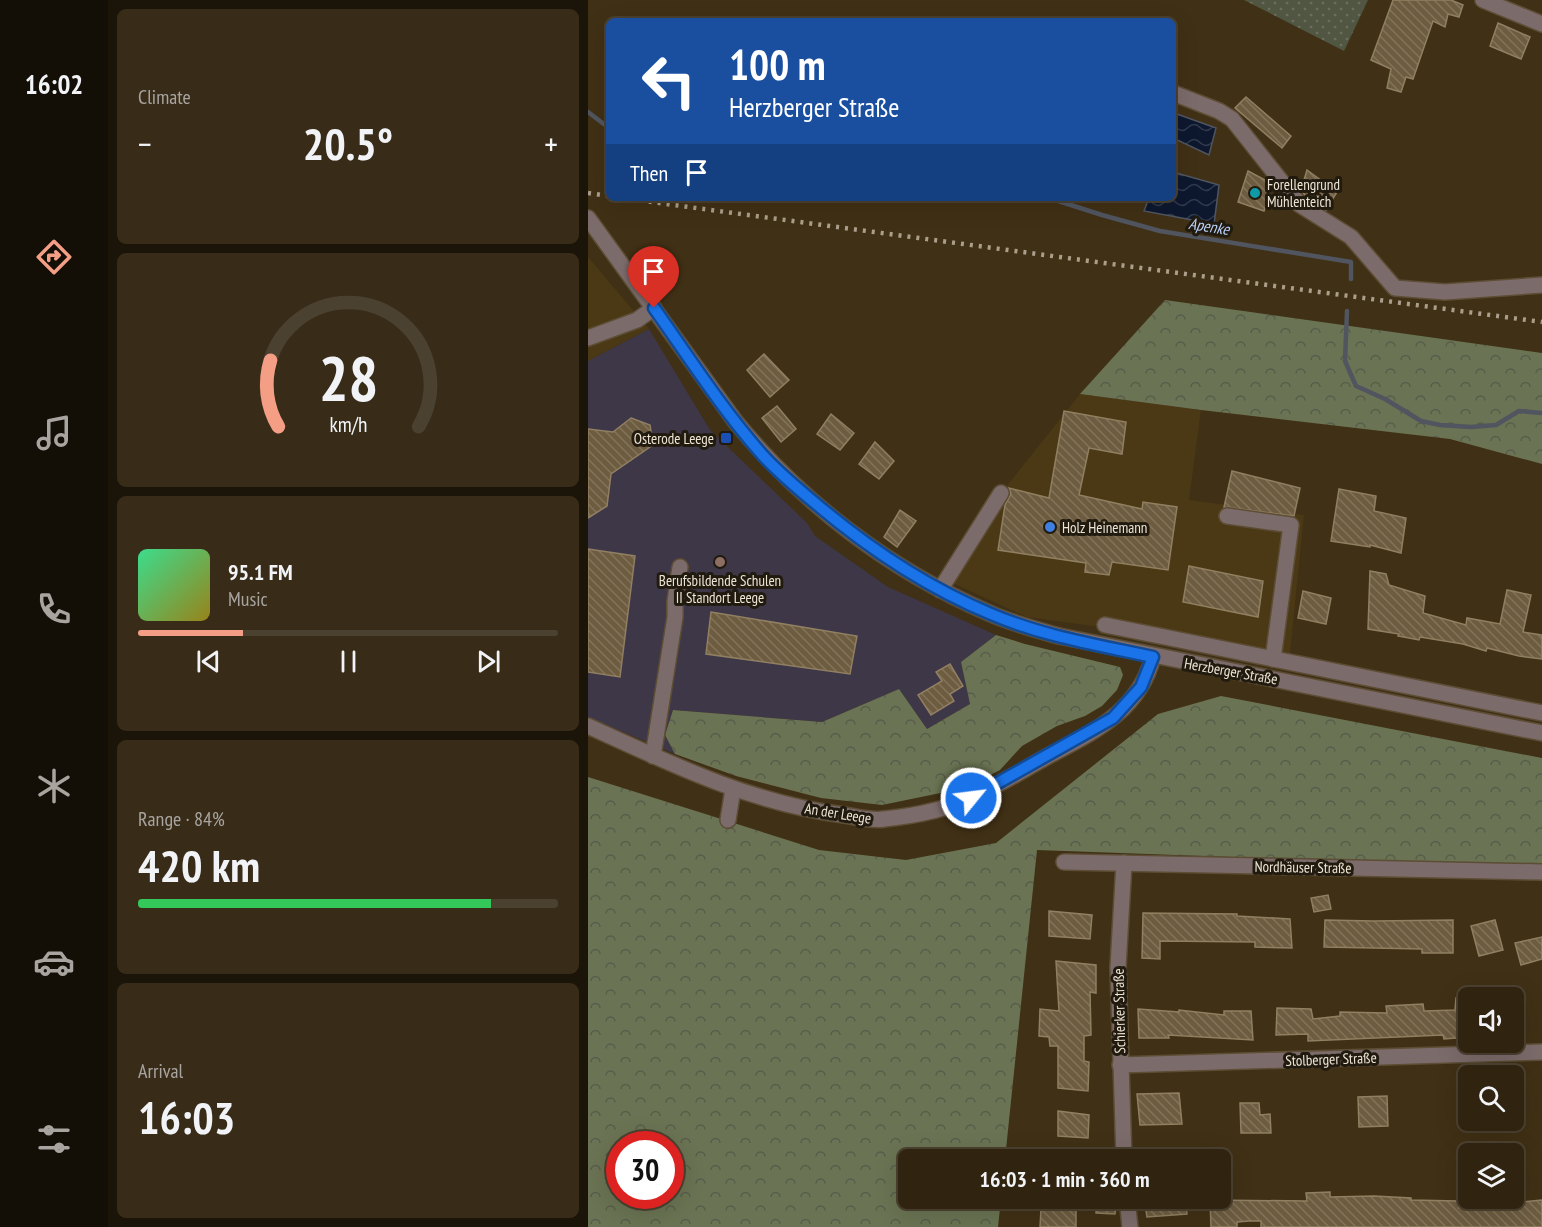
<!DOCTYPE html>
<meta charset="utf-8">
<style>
:root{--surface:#302410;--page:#382c19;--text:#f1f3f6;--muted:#a8a49f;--line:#4b4130;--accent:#f49e86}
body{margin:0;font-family:"PT Sans Narrow",sans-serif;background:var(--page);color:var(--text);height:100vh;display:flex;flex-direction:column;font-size:22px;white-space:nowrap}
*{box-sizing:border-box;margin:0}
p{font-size:20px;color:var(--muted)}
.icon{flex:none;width:33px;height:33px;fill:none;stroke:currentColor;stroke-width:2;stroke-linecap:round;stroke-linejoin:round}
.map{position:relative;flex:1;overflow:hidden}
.sheet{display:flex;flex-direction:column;gap:9px;padding:9px;background:#1a1409;width:480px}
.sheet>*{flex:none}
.banner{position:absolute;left:18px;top:18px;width:570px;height:183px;border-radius:9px;box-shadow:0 6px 24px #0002,0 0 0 2px var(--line);background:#1a4fa0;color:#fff;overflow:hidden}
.tools{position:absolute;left:870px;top:987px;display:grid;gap:12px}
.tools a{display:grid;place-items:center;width:66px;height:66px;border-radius:9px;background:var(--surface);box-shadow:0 6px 24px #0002,0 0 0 2px var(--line);font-size:30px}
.speed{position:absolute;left:18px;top:1131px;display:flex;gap:12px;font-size:30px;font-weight:700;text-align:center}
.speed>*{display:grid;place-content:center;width:78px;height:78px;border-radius:50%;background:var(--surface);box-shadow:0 6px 24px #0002,0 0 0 2px var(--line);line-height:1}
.speed .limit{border:9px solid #d22;background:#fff;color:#111}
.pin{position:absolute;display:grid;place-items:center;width:51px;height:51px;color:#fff;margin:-62px -26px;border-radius:50% 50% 50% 0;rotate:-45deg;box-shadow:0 0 6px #0007}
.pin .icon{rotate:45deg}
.me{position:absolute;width:66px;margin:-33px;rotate:61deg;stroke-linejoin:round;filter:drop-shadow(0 0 4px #0008)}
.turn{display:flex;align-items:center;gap:21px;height:126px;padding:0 24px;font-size:27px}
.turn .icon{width:78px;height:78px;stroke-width:2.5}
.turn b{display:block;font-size:42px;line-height:51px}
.then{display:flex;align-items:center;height:57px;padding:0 24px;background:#0003;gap:12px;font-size:22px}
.big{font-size:45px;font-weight:700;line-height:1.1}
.sheet .tile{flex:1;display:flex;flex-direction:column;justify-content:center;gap:9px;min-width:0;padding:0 21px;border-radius:9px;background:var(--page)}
.sheet .dial{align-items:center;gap:0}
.dial svg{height:156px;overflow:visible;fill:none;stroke:var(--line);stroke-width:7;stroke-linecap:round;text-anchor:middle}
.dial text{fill:var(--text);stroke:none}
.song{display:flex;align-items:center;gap:18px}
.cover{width:72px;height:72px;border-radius:9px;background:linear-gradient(135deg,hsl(150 70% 55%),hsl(50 70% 35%))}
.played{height:6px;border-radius:3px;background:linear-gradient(90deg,var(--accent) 25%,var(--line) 25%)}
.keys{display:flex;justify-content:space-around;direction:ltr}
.heat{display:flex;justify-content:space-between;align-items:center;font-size:33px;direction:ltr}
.charge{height:9px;border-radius:4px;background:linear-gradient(90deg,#34c759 84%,var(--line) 0)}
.trip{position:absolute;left:310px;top:1149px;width:333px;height:60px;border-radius:9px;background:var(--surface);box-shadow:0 6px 24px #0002,0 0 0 2px var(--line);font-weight:700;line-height:60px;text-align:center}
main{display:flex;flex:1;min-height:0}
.tabs{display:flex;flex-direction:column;width:108px;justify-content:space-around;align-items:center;background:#130e06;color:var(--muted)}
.tabs .icon{width:42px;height:42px}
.tabs .on{color:var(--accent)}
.tabs b{font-size:27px;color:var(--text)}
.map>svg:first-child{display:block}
.built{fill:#4b3814}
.education{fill:#3e3748}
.grass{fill:url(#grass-dots)}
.forest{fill:url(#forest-crowns);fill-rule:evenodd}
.water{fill:url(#water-waves);stroke:#505560;stroke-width:1.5}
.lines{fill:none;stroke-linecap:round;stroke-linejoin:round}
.stream{stroke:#505560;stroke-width:4.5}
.building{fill:url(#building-back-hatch);stroke:#917f61;stroke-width:1.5}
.minor-casing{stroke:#5c4d34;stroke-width:18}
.minor{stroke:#7c6b6b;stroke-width:15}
.rail{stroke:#ab9f8b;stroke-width:4.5;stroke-dasharray:3 6;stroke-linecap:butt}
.route-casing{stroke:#114b97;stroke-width:15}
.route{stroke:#1a73e8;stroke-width:10}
.culture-dot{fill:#0f9aa8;stroke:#211a0e;stroke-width:2}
.transit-dot{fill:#1a4fb4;stroke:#211a0e;stroke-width:2}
.shop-dot{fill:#3f7fe0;stroke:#211a0e;stroke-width:2}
.education-dot{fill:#8d6e63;stroke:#211a0e;stroke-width:2}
.labels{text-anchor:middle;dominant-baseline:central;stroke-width:6;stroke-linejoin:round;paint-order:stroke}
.poi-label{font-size:15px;fill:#ede4d4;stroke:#211a0e;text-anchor:start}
.street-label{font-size:15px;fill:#ede4d4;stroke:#211a0e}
.water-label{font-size:16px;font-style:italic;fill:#bbd2fb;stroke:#211a0e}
</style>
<main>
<nav class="tabs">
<b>16:02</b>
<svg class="icon on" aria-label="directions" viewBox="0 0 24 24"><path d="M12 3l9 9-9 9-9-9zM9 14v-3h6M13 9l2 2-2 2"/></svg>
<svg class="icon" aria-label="music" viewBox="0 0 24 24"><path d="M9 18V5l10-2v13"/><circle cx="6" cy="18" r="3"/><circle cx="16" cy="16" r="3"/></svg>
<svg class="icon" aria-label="phone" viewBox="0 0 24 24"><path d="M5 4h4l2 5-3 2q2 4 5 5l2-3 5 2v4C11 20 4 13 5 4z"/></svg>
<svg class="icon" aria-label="climate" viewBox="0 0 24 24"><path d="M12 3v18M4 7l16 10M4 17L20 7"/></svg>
<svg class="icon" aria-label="car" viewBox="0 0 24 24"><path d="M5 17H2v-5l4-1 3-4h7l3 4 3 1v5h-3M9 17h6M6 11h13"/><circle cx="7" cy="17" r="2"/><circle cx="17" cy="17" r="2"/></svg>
<svg class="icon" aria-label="filters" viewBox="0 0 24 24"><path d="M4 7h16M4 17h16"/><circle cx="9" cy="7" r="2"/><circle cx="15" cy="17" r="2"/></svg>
</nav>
<section class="sheet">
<div class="tile"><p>Climate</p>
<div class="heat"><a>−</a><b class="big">20.5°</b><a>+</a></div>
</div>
<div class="tile dial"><svg viewBox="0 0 100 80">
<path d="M14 69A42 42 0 1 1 86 69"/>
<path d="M14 69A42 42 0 0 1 10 35" stroke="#f49e86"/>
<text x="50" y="56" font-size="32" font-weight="700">28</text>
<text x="50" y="72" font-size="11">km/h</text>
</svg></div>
<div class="tile">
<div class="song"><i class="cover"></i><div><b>95.1 FM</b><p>Music</p></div></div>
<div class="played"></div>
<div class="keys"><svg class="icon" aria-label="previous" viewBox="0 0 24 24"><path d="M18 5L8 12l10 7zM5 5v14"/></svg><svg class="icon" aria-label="pause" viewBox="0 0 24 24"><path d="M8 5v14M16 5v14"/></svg><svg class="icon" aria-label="next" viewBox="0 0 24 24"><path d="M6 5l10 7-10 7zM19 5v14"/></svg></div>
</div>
<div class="tile"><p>Range · 84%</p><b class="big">420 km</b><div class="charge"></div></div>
<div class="tile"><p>Arrival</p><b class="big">16:03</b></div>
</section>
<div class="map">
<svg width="954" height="1227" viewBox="0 0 954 1227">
<defs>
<pattern id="grass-dots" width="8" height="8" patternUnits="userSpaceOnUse" patternTransform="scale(1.5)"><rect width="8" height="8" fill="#505642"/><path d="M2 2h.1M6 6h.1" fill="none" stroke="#6a6e5c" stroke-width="1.8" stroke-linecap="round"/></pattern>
<pattern id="forest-crowns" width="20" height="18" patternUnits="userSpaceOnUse" patternTransform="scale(1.5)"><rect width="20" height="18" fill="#6a7353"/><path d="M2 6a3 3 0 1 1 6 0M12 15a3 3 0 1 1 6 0" fill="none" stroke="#585c4a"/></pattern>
<pattern id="water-waves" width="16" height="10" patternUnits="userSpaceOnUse" patternTransform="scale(1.5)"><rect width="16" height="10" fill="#0d182f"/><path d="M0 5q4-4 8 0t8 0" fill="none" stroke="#31394c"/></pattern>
<pattern id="building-back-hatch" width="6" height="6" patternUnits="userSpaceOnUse" patternTransform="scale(1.5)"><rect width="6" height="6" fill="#6d5c40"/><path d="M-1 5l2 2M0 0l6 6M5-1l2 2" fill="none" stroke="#82735b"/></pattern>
</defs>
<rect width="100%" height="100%" fill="#403015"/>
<g class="built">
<polygon points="0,257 61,329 0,361"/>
<polygon points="492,394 613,410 601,500 716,515 702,653 439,617 358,580 413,493"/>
</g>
<polygon class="education" points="61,329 122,430 219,523 227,536 300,587 408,635 373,662 382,704 339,729 311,689 234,722 85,710 77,735 87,754 0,717 0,361"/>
<polygon class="grass" points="656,0 780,0 756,51"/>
<g class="forest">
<polygon points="577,300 954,353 954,464 862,439 613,410 492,394"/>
<polygon points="408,635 437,644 532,667 535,675 529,690 514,706 497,716 469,726 434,746 412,770 377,788 294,805 233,798 148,776 87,754 77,735 85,710 234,722 311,689 339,729 382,704 373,662"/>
<path d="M633 696 954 758V868L449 850 417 1159 321 1160V1198L413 1199 410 1227H0V777L231 850 318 860 408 843 570 714ZM32 1144H82V1196H32Z"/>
</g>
<g class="water">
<polygon points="589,114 628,128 621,155 585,138 585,127"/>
<polygon points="585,172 631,185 626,224 556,211 561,198 585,198"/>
</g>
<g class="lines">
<g class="stream">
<polyline points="0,112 21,128"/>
<polyline points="254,198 269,200 276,198"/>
<polyline points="461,198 514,215 572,231 763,262 763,279"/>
<polyline points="759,311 757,361 768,386 797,399 833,421 852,425 883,427 908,425 931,411 954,413"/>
</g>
</g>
<g class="building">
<polygon points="805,0 863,0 875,5 871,17 860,14 857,27 845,21 825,79 818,77 813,92 799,88 803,69 783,60"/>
<polygon points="910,23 942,37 933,59 902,46"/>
<polygon points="658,97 703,136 694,148 647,108"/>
<polygon points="719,170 749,192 738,210 719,198 713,190"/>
<polygon points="660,171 681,182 684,185 676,211 650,202"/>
<polygon points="176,354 201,380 182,397 159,370"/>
<polygon points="189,406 208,429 193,442 174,418"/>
<polygon points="476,411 538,422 534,454 501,448 491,495 554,509 555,502 589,507 580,570 524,562 521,575 497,572 498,563 410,550 417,505 423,494 421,488 461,498"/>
<polygon points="243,414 266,433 252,450 229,434"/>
<polygon points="43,418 62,425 65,445 23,474 19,506 0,518 0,429 25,432"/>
<polygon points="287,442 306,461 291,479 271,464"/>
<polygon points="644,471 712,488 706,516 636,507"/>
<polygon points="751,489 788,496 786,511 818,518 813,553 782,545 782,547 743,541"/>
<polygon points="312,510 328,521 309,547 296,537"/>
<polygon points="0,549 47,556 32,677 0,672"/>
<polygon points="601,566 675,581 670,617 595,602"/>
<polygon points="782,571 798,574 801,585 837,596 835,613 878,625 879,618 912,624 919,590 943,595 935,632 954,635 954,659 931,656 899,648 898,651 875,644 832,637 831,640 810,636 811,634 780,629"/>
<polygon points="715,591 743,598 738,624 710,618"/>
<polygon points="123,612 269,636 262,674 118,654"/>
<polygon points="362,664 375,686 362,694 366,701 343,715 330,695 354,681 348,672"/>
<polygon points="740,895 743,909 726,912 723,898"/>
<polygon points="461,911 504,915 502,939 461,936"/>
<polygon points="555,913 649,914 649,916 702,919 704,948 667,947 667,942 572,941 572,959 554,958"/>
<polygon points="737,920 786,921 865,920 865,953 834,953 834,949 736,947"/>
<polygon points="907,920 915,950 891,956 883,926"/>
<polygon points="954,937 954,959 933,965 927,943"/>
<polygon points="468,961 508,965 508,993 502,992 503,1035 496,1036 496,1061 501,1062 500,1091 470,1088 470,1046 462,1046 461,1037 451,1036 452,1009 471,1011"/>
<polygon points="868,998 880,998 880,1037 856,1039 855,1035 720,1041 720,1034 688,1035 689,1008 723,1009 725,1019 752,1016 752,1012 799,1013 798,1006 835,1004 836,1011 867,1010"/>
<polygon points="550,1009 591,1012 591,1010 636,1015 636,1011 663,1011 665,1040 580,1035 581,1038 551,1038"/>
<polygon points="591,1093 594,1124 552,1125 549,1094"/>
<polygon points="799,1096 800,1126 771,1127 770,1097"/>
<polygon points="652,1103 671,1103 672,1115 682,1114 683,1133 653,1133"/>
<polygon points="470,1111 501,1115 500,1138 470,1136"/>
<polygon points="742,1192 742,1197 786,1196 823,1198 823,1200 870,1201 871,1208 954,1200 954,1227 673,1227 673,1221 661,1221 649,1222 649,1227 623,1227 622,1200 719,1201 718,1193"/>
<polygon points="509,1198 529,1200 527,1214 508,1213"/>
<polygon points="556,1198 597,1198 599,1214 559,1217"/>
<polygon points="453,1209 488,1209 488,1227 452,1227"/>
</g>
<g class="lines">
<g class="minor-casing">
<g id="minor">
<polyline points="895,0 954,24"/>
<polyline points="585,93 631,111 644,119 712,205 763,237 807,288 857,292 954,285"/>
<path d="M0 218 147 421C215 504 302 570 401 613 423 623 447 629 471 636L954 733"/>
<polyline points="0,338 49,320 66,308"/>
<polyline points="639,516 703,525 685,659"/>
<polyline points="352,590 413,493"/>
<polyline points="517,625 954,713"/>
<path d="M0 726C83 764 165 804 256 815 269 817 284 821 296 819 325 816 358 810 384 797 412 785 438 768 464 754 509 730 551 710 565 657"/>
<polyline points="65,756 87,617 87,601 92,567"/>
<polyline points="140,820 145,789"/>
<polyline points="476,862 954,872"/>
<polyline points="536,863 530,967 536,1160"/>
<polyline points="532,1065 954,1052"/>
<polyline points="539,1198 542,1227"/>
</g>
</g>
<use href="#minor" class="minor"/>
<g class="rail">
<polyline points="0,193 21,196"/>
<polyline points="34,198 954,322"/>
</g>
</g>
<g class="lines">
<g class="route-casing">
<path id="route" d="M66 308C100 356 132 406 171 451 187 470 208 487 227 503 280 548 338 587 403 614 454 636 510 645 565 657L553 687 525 718 383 798"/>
</g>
<use href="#route" class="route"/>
</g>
<circle class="culture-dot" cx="667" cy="193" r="6"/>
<rect class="transit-dot" x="132" y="432" width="12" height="12" rx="3"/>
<circle class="shop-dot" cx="462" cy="527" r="6"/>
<circle class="education-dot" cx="132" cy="562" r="6"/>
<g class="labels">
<g class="poi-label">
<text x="679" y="184">Forellengrund<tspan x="679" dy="17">Mühlenteich</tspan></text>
<text x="126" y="438" text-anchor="end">Osterode Leege</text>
<text x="474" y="527">Holz Heinemann</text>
<text x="132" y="580" text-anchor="middle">Berufsbildende Schulen<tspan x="132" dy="17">II Standort Leege</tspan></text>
</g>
<g class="street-label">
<text transform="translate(643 671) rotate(10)">Herzberger Straße</text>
<text transform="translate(250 813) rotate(9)">An der Leege</text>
<text transform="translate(715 867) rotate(1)">Nordhäuser Straße</text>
<text transform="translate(531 1011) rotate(-91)">Schierker Straße</text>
<text transform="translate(743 1059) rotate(-2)">Stolberger Straße</text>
</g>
<g class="water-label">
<text transform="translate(621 226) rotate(9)">Apenke</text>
</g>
</g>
</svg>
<div class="tools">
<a><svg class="icon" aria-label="sound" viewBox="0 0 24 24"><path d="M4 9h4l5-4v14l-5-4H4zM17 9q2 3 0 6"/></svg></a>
<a><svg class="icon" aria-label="search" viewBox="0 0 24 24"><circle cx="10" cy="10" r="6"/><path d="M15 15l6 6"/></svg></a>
<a><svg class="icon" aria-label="layers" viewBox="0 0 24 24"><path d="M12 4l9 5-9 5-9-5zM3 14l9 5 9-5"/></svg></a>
</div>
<div class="speed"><div class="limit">30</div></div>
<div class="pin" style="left:66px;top:308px;background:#d93025"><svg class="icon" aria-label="arrive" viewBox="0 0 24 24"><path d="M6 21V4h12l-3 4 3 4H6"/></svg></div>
<svg class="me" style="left:383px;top:798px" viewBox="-20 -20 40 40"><circle r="17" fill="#1a73e8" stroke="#fff" stroke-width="3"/><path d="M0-11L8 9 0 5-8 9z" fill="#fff"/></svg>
<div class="trip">16:03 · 1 min · 360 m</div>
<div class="banner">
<div class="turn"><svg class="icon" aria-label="left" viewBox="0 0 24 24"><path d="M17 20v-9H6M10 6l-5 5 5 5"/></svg><div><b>100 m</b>Herzberger Straße</div></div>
<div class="then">Then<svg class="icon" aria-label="arrive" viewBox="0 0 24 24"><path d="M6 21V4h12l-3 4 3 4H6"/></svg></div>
</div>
</div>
</main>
